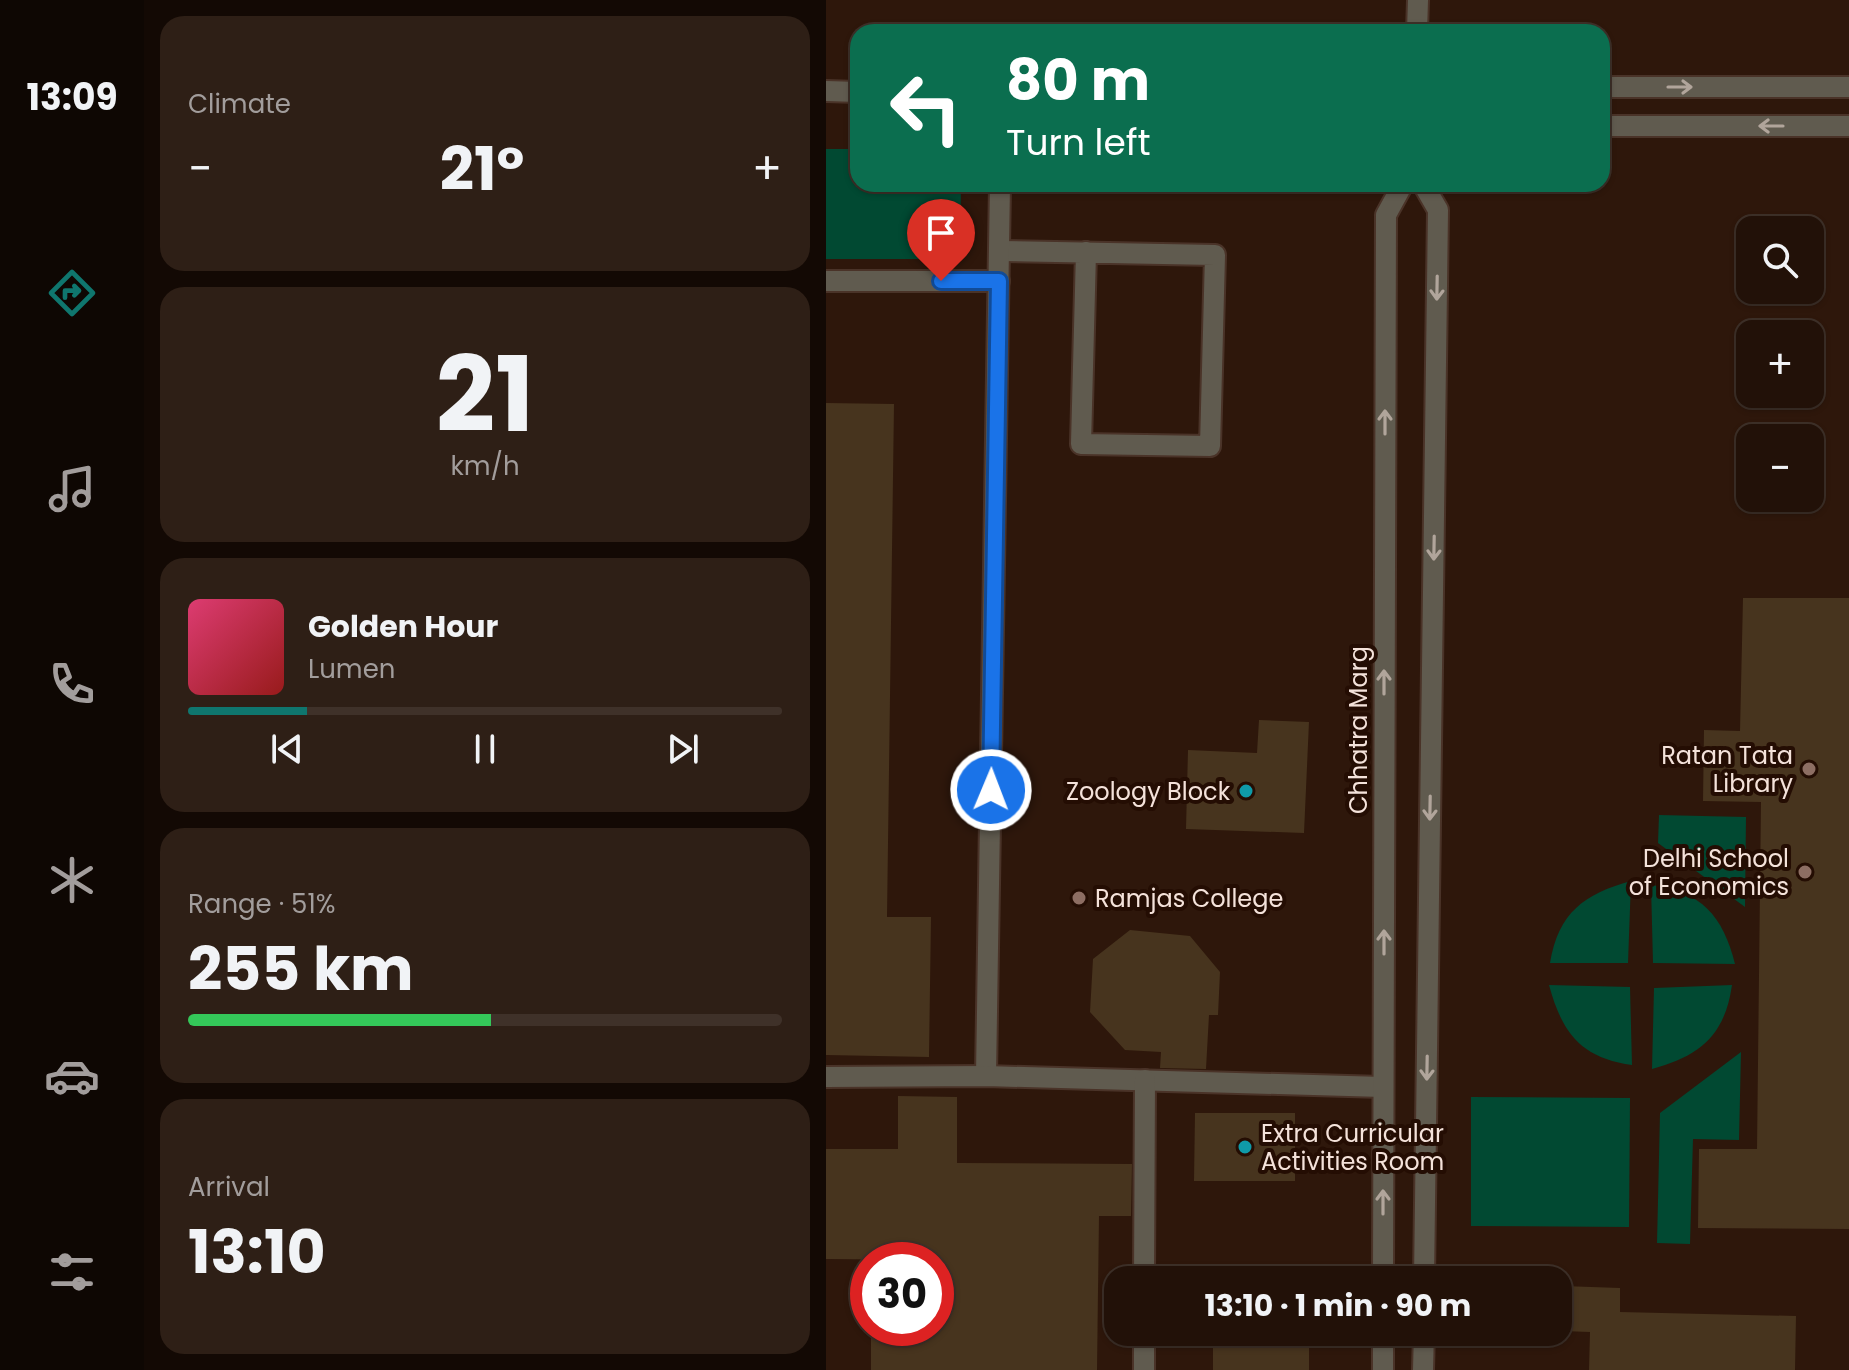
<!DOCTYPE html>
<meta charset="utf-8">
<style>
:root{--surface:#221108;--page:#2e1f16;--text:#f1f3f6;--muted:#a29d9c;--line:#3f3129;--accent:#0f766e}
body{margin:0;font-family:Poppins,sans-serif;background:var(--page);color:var(--text);height:100vh;display:flex;flex-direction:column;font-size:30px;white-space:nowrap}
*{box-sizing:border-box;margin:0}
p{font-size:26px;color:var(--muted)}
.icon{flex:none;width:44px;height:44px;fill:none;stroke:currentColor;stroke-width:2;stroke-linecap:round;stroke-linejoin:round}
.map{position:relative;flex:1;overflow:hidden}
.panel{display:flex;flex-direction:column;gap:16px;padding:16px;background:#130904;width:682px}
.panel>*{flex:none}
.top-card{position:absolute;left:24px;top:24px;width:760px;height:168px;border-radius:24px;box-shadow:0 2px 6px #0004,0 0 0 2px var(--line);background:#0b6e4f;color:#fff;overflow:hidden}
.fabs{position:absolute;left:910px;top:216px;display:grid;gap:16px}
.fabs a{display:grid;place-items:center;width:88px;height:88px;border-radius:16px;background:var(--surface);box-shadow:0 2px 6px #0004,0 0 0 2px var(--line);font-size:40px}
.speed{position:absolute;left:24px;top:1242px;display:flex;gap:16px;font-size:40px;font-weight:700;text-align:center}
.speed>*{display:grid;place-content:center;width:104px;height:104px;border-radius:50%;background:var(--surface);box-shadow:0 2px 6px #0004,0 0 0 2px var(--line);line-height:1}
.speed .limit{border:12px solid #d22;background:#fff;color:#111}
.pin{position:absolute;display:grid;place-items:center;width:68px;height:68px;color:#fff;margin:-82px -34px;border-radius:50% 50% 50% 0;rotate:-45deg;box-shadow:0 0 8px #0007}
.pin .icon{rotate:45deg}
.me{position:absolute;width:88px;margin:-44px;rotate:1deg;stroke-linejoin:round;filter:drop-shadow(0 0 6px #0008)}
.turn{display:flex;align-items:center;gap:28px;height:168px;padding:0 24px;font-size:36px}
.turn .icon{width:104px;height:104px;stroke-width:2.5}
.turn b{display:block;font-size:56px;line-height:68px}
.big{font-size:60px;font-weight:700;line-height:1.1}
.panel .widget{flex:1;display:flex;flex-direction:column;justify-content:center;gap:12px;min-width:0;padding:0 28px;border-radius:24px;background:var(--page)}
.panel .dial{align-items:center;gap:0}
.dial b{font-size:104px;line-height:1}
.song{display:flex;align-items:center;gap:24px}
.cover{width:96px;height:96px;border-radius:12px;background:linear-gradient(135deg,hsl(340 70% 55%),hsl(0 70% 35%))}
.played{height:8px;border-radius:4px;background:linear-gradient(90deg,var(--accent) 20%,var(--line) 20%)}
.keys{display:flex;justify-content:space-around;direction:ltr}
.heat{display:flex;justify-content:space-between;align-items:center;font-size:44px;direction:ltr}
.charge{height:12px;border-radius:6px;background:linear-gradient(90deg,#34c759 51%,var(--line) 0)}
.trip{position:absolute;left:278px;top:1266px;width:468px;height:80px;border-radius:24px;background:var(--surface);box-shadow:0 2px 6px #0004,0 0 0 2px var(--line);font-weight:700;line-height:80px;text-align:center}
main{display:flex;flex:1;min-height:0}
.menu{display:flex;flex-direction:column;width:144px;justify-content:space-around;align-items:center;background:#0e0703;color:var(--muted)}
.menu .icon{width:56px;height:56px}
.menu .on{color:var(--accent)}
.menu b{font-size:36px;color:var(--text)}
.map>svg:first-child{display:block}
.green{fill:#014932}
.building{fill:#47341e}
.lines{fill:none;stroke-linecap:round;stroke-linejoin:round}
.minor-casing{stroke:#4a3328;stroke-width:24}
.tertiary-casing{stroke:#4a3328;stroke-width:24}
.minor{stroke:#605b4f;stroke-width:20}
.tertiary{stroke:#605b4f;stroke-width:20}
.oneway{stroke:#b1a59b}
.route-casing{stroke:#114b97;stroke-width:20}
.route{stroke:#1a73e8;stroke-width:14}
.education-dot{fill:#8d6e63;stroke:#240d03;stroke-width:3}
.culture-dot{fill:#0f9aa8;stroke:#240d03;stroke-width:3}
.labels{text-anchor:middle;dominant-baseline:central;stroke-width:8;stroke-linejoin:round;paint-order:stroke}
.street-label{font-size:24px;fill:#f4e2da;stroke:#240d03}
.poi-label{font-size:24px;fill:#f4e2da;stroke:#240d03;text-anchor:end}
</style>
<main>
<nav class="menu">
<b>13:09</b>
<svg class="icon on" aria-label="directions" viewBox="0 0 24 24"><path d="M12 3l9 9-9 9-9-9zM9 14v-3h6M13 9l2 2-2 2"/></svg>
<svg class="icon" aria-label="music" viewBox="0 0 24 24"><path d="M9 18V5l10-2v13"/><circle cx="6" cy="18" r="3"/><circle cx="16" cy="16" r="3"/></svg>
<svg class="icon" aria-label="phone" viewBox="0 0 24 24"><path d="M5 4h4l2 5-3 2q2 4 5 5l2-3 5 2v4C11 20 4 13 5 4z"/></svg>
<svg class="icon" aria-label="climate" viewBox="0 0 24 24"><path d="M12 3v18M4 7l16 10M4 17L20 7"/></svg>
<svg class="icon" aria-label="car" viewBox="0 0 24 24"><path d="M5 17H2v-5l4-1 3-4h7l3 4 3 1v5h-3M9 17h6M6 11h13"/><circle cx="7" cy="17" r="2"/><circle cx="17" cy="17" r="2"/></svg>
<svg class="icon" aria-label="filters" viewBox="0 0 24 24"><path d="M4 7h16M4 17h16"/><circle cx="9" cy="7" r="2"/><circle cx="15" cy="17" r="2"/></svg>
</nav>
<section class="panel">
<div class="widget"><p>Climate</p>
<div class="heat"><a>−</a><b class="big">21°</b><a>+</a></div>
</div>
<div class="widget dial"><b>21</b><p>km/h</p></div>
<div class="widget">
<div class="song"><i class="cover"></i><div><b>Golden Hour</b><p>Lumen</p></div></div>
<div class="played"></div>
<div class="keys"><svg class="icon" aria-label="previous" viewBox="0 0 24 24"><path d="M18 5L8 12l10 7zM5 5v14"/></svg><svg class="icon" aria-label="pause" viewBox="0 0 24 24"><path d="M8 5v14M16 5v14"/></svg><svg class="icon" aria-label="next" viewBox="0 0 24 24"><path d="M6 5l10 7-10 7zM19 5v14"/></svg></div>
</div>
<div class="widget"><p>Range · 51%</p><b class="big">255 km</b><div class="charge"></div></div>
<div class="widget"><p>Arrival</p><b class="big">13:10</b></div>
</section>
<div class="map">
<svg width="1023" height="1370" viewBox="0 0 1023 1370">
<rect width="100%" height="100%" fill="#2e170b"/>
<g class="green">
<polygon points="0,149 32,149 32,184 135,184 134,259 0,259"/>
<polygon points="833,815 920,817 919,907 832,843"/>
<path d="M805 881 802 963H724C732 913 758 894 805 881Z"/>
<path d="M825 885C875 891 897 916 909 964L827 963Z"/>
<path d="M723 985 804 987 806 1065C755 1058 736 1033 723 985Z"/>
<path d="M906 985C899 1035 874 1056 826 1069L828 988Z"/>
<polygon points="915,1052 913,1140 867,1139 864,1244 831,1243 834,1113"/>
<polygon points="645,1097 804,1098 803,1227 645,1226"/>
</g>
<g class="building">
<polygon points="0,403 68,404 61,917 105,917 103,1057 0,1055"/>
<polygon points="917,598 1023,598 1023,1229 872,1228 873,1149 931,1149 935,802 877,801 878,730 914,731"/>
<polygon points="433,720 483,722 478,833 360,829 362,750 431,753"/>
<polygon points="304,930 364,936 394,972 392,1015 383,1015 380,1069 334,1068 335,1052 299,1050 264,1012 267,959"/>
<polygon points="72,1096 131,1097 131,1163 306,1164 305,1216 273,1216 271,1370 45,1370 45,1328 110,1328 110,1260 0,1259 0,1149 72,1149"/>
<polygon points="369,1113 469,1113 469,1181 368,1181"/>
<polygon points="737,1286 794,1288 794,1312 970,1316 969,1370 763,1370 764,1332 736,1331"/>
<rect x="387" y="1332" width="96" height="38"/>
</g>
<g class="lines">
<g class="minor-casing">
<g id="minor">
<polyline points="173,251 389,255 384,446 255,444 260,252"/>
<polyline points="0,281 173,281"/>
<polyline points="160,1076 174,184"/>
<polyline points="0,1077 160,1076 557,1087"/>
<polyline points="318,1280 319,1080"/>
<polyline points="318,1370 318,1332"/>
</g>
</g>
<g class="tertiary-casing">
<g id="tertiary">
<polyline points="591,32 592,0"/>
<polyline points="776,87 1023,87"/>
<polyline points="0,91 32,92"/>
<polyline points="776,126 1023,126"/>
<polyline points="597,184 612,210 598,1280"/>
<polyline points="557,1280 560,215 577,184"/>
<polyline points="557,1370 557,1332"/>
<polyline points="597,1370 598,1332"/>
</g>
</g>
<use href="#minor" class="minor"/>
<use href="#tertiary" class="tertiary"/>
</g>
<defs><path id="oneway-shaft" d="M-6 0H5M1.5-3L5.5 0L1.5 3" fill="none" stroke-width="1.6" stroke-linecap="round" stroke-linejoin="round" transform="scale(2)"/></defs>
<g class="oneway">
<use href="#oneway-shaft" transform="translate(854 87)"/>
<use href="#oneway-shaft" transform="translate(945 126) rotate(-180)"/>
<use href="#oneway-shaft" transform="translate(611 288) rotate(91)"/>
<use href="#oneway-shaft" transform="translate(559 422) rotate(-90)"/>
<use href="#oneway-shaft" transform="translate(608 548) rotate(91)"/>
<use href="#oneway-shaft" transform="translate(558 682) rotate(-90)"/>
<use href="#oneway-shaft" transform="translate(604 808) rotate(91)"/>
<use href="#oneway-shaft" transform="translate(558 942) rotate(-90)"/>
<use href="#oneway-shaft" transform="translate(601 1068) rotate(91)"/>
<use href="#oneway-shaft" transform="translate(557 1202) rotate(-90)"/>
</g>
<g class="lines">
<g class="route-casing">
<polyline id="route" points="115,281 173,281 165,790"/>
</g>
<use href="#route" class="route"/>
</g>
<g class="education-dot">
<circle cx="983" cy="769" r="8"/>
<circle cx="979" cy="872" r="8"/>
<circle cx="253" cy="898" r="8"/>
</g>
<g class="culture-dot">
<circle cx="420" cy="791" r="8"/>
<circle cx="419" cy="1147" r="8"/>
</g>
<g class="labels">
<g class="street-label">
<text transform="translate(532 730) rotate(-90)">Chhatra Marg</text>
</g>
<g class="poi-label">
<text x="967" y="755">Ratan Tata<tspan x="967" dy="28">Library</tspan></text>
<text x="404" y="791">Zoology Block</text>
<text x="963" y="858">Delhi School<tspan x="963" dy="28">of Economics</tspan></text>
<text x="269" y="898" text-anchor="start">Ramjas College</text>
<text x="435" y="1133" text-anchor="start">Extra Curricular<tspan x="435" dy="28">Activities Room</tspan></text>
</g>
</g>
</svg>
<div class="fabs">
<a><svg class="icon" aria-label="search" viewBox="0 0 24 24"><circle cx="10" cy="10" r="6"/><path d="M15 15l6 6"/></svg></a>
<a>+</a>
<a>−</a>
</div>
<div class="speed"><div class="limit">30</div></div>
<div class="pin" style="left:115px;top:281px;background:#d93025"><svg class="icon" aria-label="arrive" viewBox="0 0 24 24"><path d="M6 21V4h12l-3 4 3 4H6"/></svg></div>
<svg class="me" style="left:165px;top:790px" viewBox="-20 -20 40 40"><circle r="17" fill="#1a73e8" stroke="#fff" stroke-width="3"/><path d="M0-11L8 9 0 5-8 9z" fill="#fff"/></svg>
<div class="trip">13:10 · 1 min · 90 m</div>
<div class="top-card">
<div class="turn"><svg class="icon" aria-label="left" viewBox="0 0 24 24"><path d="M17 20v-9H6M10 6l-5 5 5 5"/></svg><div><b>80 m</b>Turn left</div></div>
</div>
</div>
</main>
